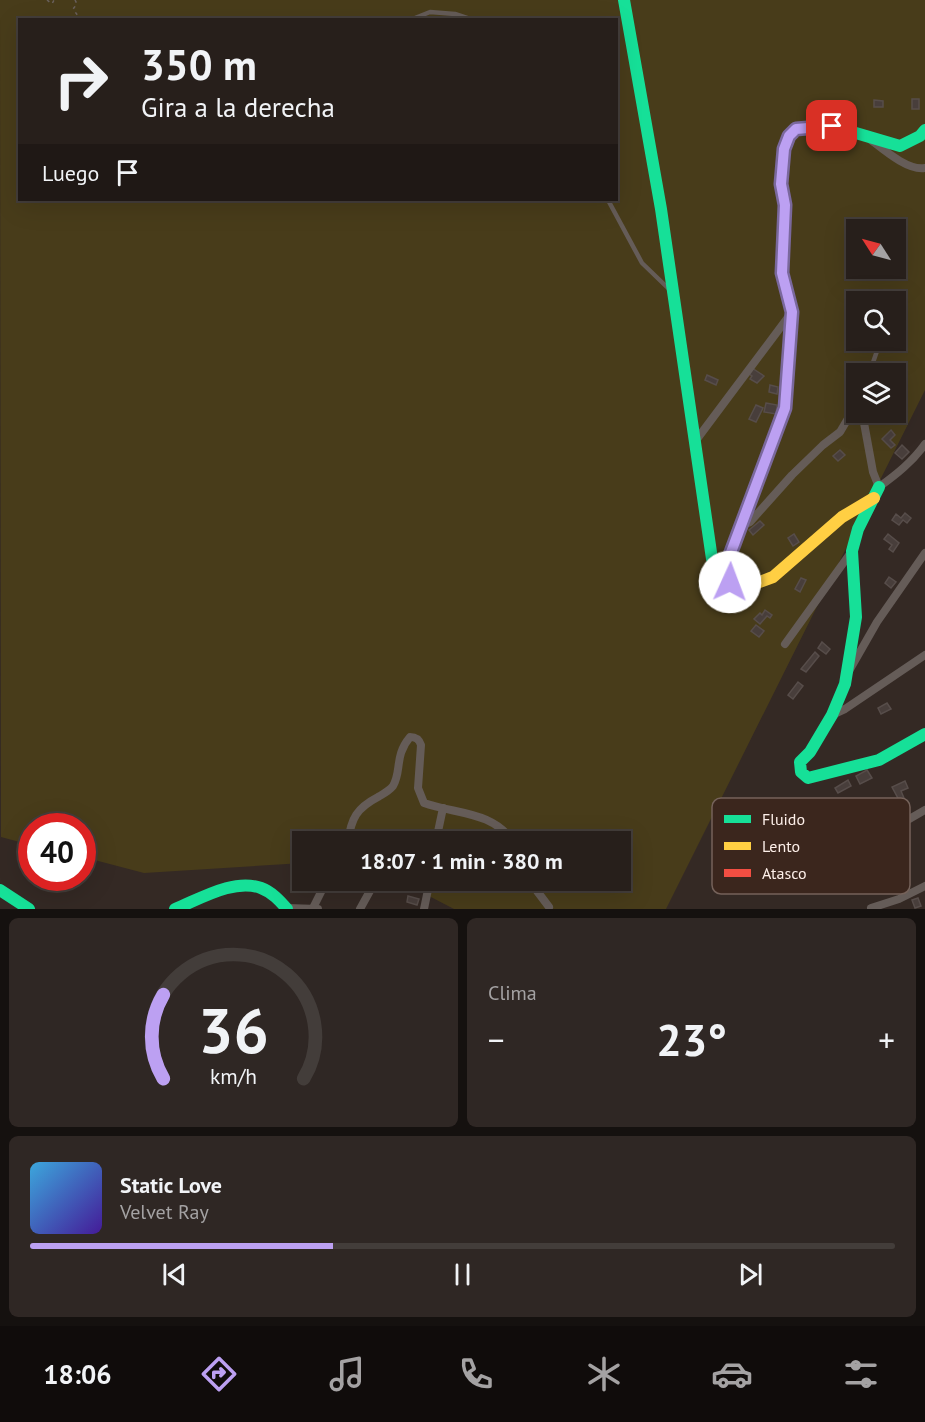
<!DOCTYPE html>
<html lang="es">
<meta charset="utf-8">
<style>
:root{--surface:#271f1b;--page:#2f2724;--text:#f1f3f6;--muted:#a4a2a3;--line:#433d3a;--accent:#bca0f2}
body{margin:0;font-family:"PT Sans",sans-serif;background:var(--page);color:var(--text);height:100vh;display:flex;flex-direction:column;font-size:22px;white-space:nowrap}
*{box-sizing:border-box;margin:0}
p{font-size:20px;color:var(--muted)}
.icon{flex:none;width:33px;height:33px;fill:none;stroke:currentColor;stroke-width:2;stroke-linecap:round;stroke-linejoin:round}
.map{position:relative;height:909px;overflow:hidden}
.side{display:flex;flex-direction:column;gap:9px;padding:9px;background:#15110f;flex:1}
.side>*{flex:none}
.top-card{position:absolute;left:18px;top:18px;width:600px;height:183px;border-radius:0px;box-shadow:0 6px 24px #0002,0 0 0 2px var(--line);background:#271f1b;color:var(--text);overflow:hidden}
.needle{width:39px;rotate:306deg}
.fabs{position:absolute;left:846px;top:219px;display:grid;gap:12px}
.fabs a{display:grid;place-items:center;width:60px;height:60px;border-radius:0px;background:var(--surface);box-shadow:0 6px 24px #0002,0 0 0 2px var(--line);font-size:30px}
.speed{position:absolute;left:18px;top:813px;display:flex;gap:12px;font-size:30px;font-weight:700;text-align:center}
.speed>*{display:grid;place-content:center;width:78px;height:78px;border-radius:50%;background:var(--surface);box-shadow:0 6px 24px #0002,0 0 0 2px var(--line);line-height:1}
.speed .limit{border:9px solid #d22;background:#fff;color:#111}
.pin{position:absolute;display:grid;place-items:center;width:51px;height:51px;color:#fff;margin:-26px;border-radius:12px;box-shadow:0 3px 9px #0006}
.me{position:absolute;width:66px;margin:-33px;rotate:2deg;stroke-linejoin:round;filter:drop-shadow(0 0 4px #0008)}
.turn{display:flex;align-items:center;gap:21px;height:126px;padding:0 24px;font-size:27px}
.turn .icon{width:78px;height:78px;stroke-width:2.5}
.turn b{display:block;font-size:42px;line-height:51px}
.then{display:flex;align-items:center;height:57px;padding:0 24px;background:#0003;gap:12px;font-size:22px}
.big{font-size:45px;font-weight:700;line-height:1.1}
.side .tile{flex:1;display:flex;flex-direction:column;justify-content:center;gap:9px;min-width:0;padding:0 21px;border-radius:9px;background:var(--page)}
.side .dial{align-items:center;gap:0}
.dial svg{height:156px;overflow:visible;fill:none;stroke:var(--line);stroke-width:7;stroke-linecap:round;text-anchor:middle}
.dial text{fill:var(--text);stroke:none}
.song{display:flex;align-items:center;gap:18px}
.cover{width:72px;height:72px;border-radius:9px;background:linear-gradient(135deg,hsl(200 70% 55%),hsl(260 70% 35%))}
.played{height:6px;border-radius:3px;background:linear-gradient(90deg,var(--accent) 35%,var(--line) 35%)}
.keys{display:flex;justify-content:space-around;direction:ltr}
.heat{display:flex;justify-content:space-between;align-items:center;font-size:33px;direction:ltr}
.side .tiles{flex:1;display:grid;gap:9px;grid-template-columns:1fr 1fr}
.tile:last-child{grid-column:span 2}
.trip{position:absolute;left:292px;top:831px;width:339px;height:60px;border-radius:0px;background:var(--surface);box-shadow:0 6px 24px #0002,0 0 0 2px var(--line);font-weight:700;line-height:60px;text-align:center}
.menu{display:flex;height:96px;justify-content:space-around;align-items:center;background:#100c0b;color:var(--muted)}
.menu .icon{width:42px;height:42px}
.menu .selected{color:var(--accent)}
.menu b{font-size:27px;color:var(--text)}
.map>svg:first-child{display:block}
.green{fill:#483c1a;fill-rule:evenodd}
.building{fill:#483e3b;stroke:#574d4a;stroke-width:1.5}
.lines{fill:none;stroke-linecap:round;stroke-linejoin:round}
.path{stroke:#6a615e;stroke-width:1.5;stroke-dasharray:3 4.5;stroke-linecap:butt}
.lane{stroke:#655c58;stroke-width:4.5}
.street{stroke:#655c58;stroke-width:8}
.fast{stroke:#16e098;stroke-width:12}
.slow{stroke:#ffcf43;stroke-width:12}
.jam{stroke:#f24e42;stroke-width:12}
.route-casing{stroke:#7a689d;stroke-width:15}
.route{stroke:#bca0f2;stroke-width:10}
.key{fill:#3b261d;stroke:#75625a;stroke-width:1.5}
.key-label{font-size:16px;fill:#fdefe9}
</style>
<div class="map">
<svg width="925" height="909" viewBox="0 0 925 909">
<rect width="100%" height="100%" fill="#342924"/>
<path class="green" d="M0 0H925V390L666 909H454L400 881 621 880V842H303V863L144 873 83 857 82 826H32L31 845 1 837ZM20 20H616V200H20ZM856 230H896V268H856ZM856 302H896V340H856ZM856 374H896V412H856Z"/>
<g class="building">
<rect x="912" y="99" width="7" height="10"/>
<polygon points="874,100 883,101 883,107 874,107"/>
<polygon points="752,368 764,376 757,383 750,379 752,376 749,374"/>
<polygon points="707,375 718,380 716,385 705,380"/>
<polygon points="770,385 778,387 777,394 769,392"/>
<polygon points="766,403 777,405 776,414 764,412"/>
<polygon points="756,405 763,408 756,422 749,419"/>
<polygon points="891,430 895,435 890,440 895,445 891,448 882,439"/>
<polygon points="902,445 909,452 902,459 895,453"/>
<polygon points="840,450 845,455 838,461 833,456"/>
<polygon points="905,513 911,518 907,523 903,520 899,525 892,520 896,514 901,518"/>
<polygon points="760,521 764,525 753,535 749,530"/>
<polygon points="794,534 799,542 793,546 788,538"/>
<polygon points="888,534 899,543 893,552 889,549 892,545 884,539"/>
<polygon points="889,577 896,582 891,588 885,583"/>
<polygon points="801,578 806,580 800,592 795,589"/>
<polygon points="765,610 772,615 770,618 767,616 760,624 754,619 760,613 762,615"/>
<polygon points="756,625 764,631 759,637 751,631"/>
<polygon points="822,642 830,649 826,654 818,648"/>
<polygon points="815,652 819,656 806,672 801,669"/>
<polygon points="798,682 803,686 793,699 788,695"/>
<polygon points="887,703 891,709 881,714 878,708"/>
<polygon points="867,770 872,778 860,784 856,776"/>
<polygon points="848,780 851,786 838,793 835,788"/>
<polygon points="905,781 908,788 901,791 904,798 899,800 892,787"/>
<polygon points="408,896 419,899 417,905 407,902"/>
<polygon points="918,898 921,906 915,908 912,900"/>
</g>
<g class="lines">
<g class="path">
<polyline points="47,0 52,4 54,0"/>
<polyline points="75,0 77,4 73,9 81,20"/>
</g>
<g class="lane">
<polyline points="410,20 430,12 455,14 473,20"/>
<polyline points="608,200 642,263 670,290"/>
<polyline points="869,374 877,351 884,340"/>
</g>
<g class="street">
<path d="M871 140C884 150 908 171 925 168"/>
<path d="M862 412 873 472 879 487C897 474 912 462 925 444"/>
<polyline points="694,443 792,312"/>
<polyline points="741,526 750,522 792,475 823,445 840,432 856,405"/>
<polyline points="785,644 852,551"/>
<polyline points="849,671 877,622 925,553"/>
<polyline points="832,715 845,709 925,655"/>
<path d="M348 842C351 818 357 808 378 797 383 794 389 791 393 786 402 771 394 756 410 737 416 737 419 739 421 745L418 788 424 803C455 814 493 811 513 842"/>
<polyline points="399,842 408,836 436,841 443,808"/>
<polyline points="854,851 925,810"/>
<polyline points="452,880 456,881"/>
<polyline points="533,880 537,891 549,907"/>
<polyline points="287,908 318,909"/>
<polyline points="313,908 327,880"/>
<polyline points="871,908 899,899 925,886"/>
<polyline points="360,909 376,880"/>
<polyline points="424,909 430,880"/>
</g>
<g class="fast">
<polyline points="624,0 661,209 712,559 718,570 726,572"/>
<polyline points="771,445 785,408 792,312 782,273 785,205 781,184 784,149 789,136 796,129 832,126 900,146 920,136 925,130"/>
<polyline points="879,487 858,529 852,551 856,617 845,684 832,715 810,752 800,762 801,772 808,778 879,760 925,734"/>
<polyline points="0,890 29,909"/>
<path d="M175 909C200 899 234 878 261 888 272 892 280 901 287 909"/>
</g>
<polyline class="slow" points="726,573 730,582 743,588 773,577 842,517 874,498"/>
<polyline class="jam" points="726,573 727,563 771,445"/>
</g>
<g class="lines">
<g class="route-casing">
<polyline id="route" points="730,582 726,572 727,563 785,408 792,312 782,273 785,205 781,184 784,149 789,136 796,129 832,126"/>
</g>
<use href="#route" class="route"/>
</g>
<rect x="712" y="798" width="198" height="96" rx="9" class="key"/>
<rect x="724" y="815" width="27" height="8" fill="#16e098"/>
<rect x="724" y="842" width="27" height="8" fill="#ffcf43"/>
<rect x="724" y="869" width="27" height="8" fill="#f24e42"/>
<g class="key-label">
<text x="762" y="825">Fluido</text>
<text x="762" y="852">Lento</text>
<text x="762" y="879">Atasco</text>
</g>
</svg>
<div class="fabs">
<a><svg class="needle" viewBox="-14 -14 28 28"><path d="M0-13l5 13h-10z" fill="#e53935"/><path d="M0 13l5-13h-10z" fill="#a4a2a3"/></svg></a>
<a><svg class="icon" aria-label="search" viewBox="0 0 24 24"><circle cx="10" cy="10" r="6"/><path d="M15 15l6 6"/></svg></a>
<a><svg class="icon" aria-label="layers" viewBox="0 0 24 24"><path d="M12 4l9 5-9 5-9-5zM3 14l9 5 9-5"/></svg></a>
</div>
<div class="speed"><div class="limit">40</div></div>
<div class="pin" style="left:832px;top:126px;background:#d93025"><svg class="icon" aria-label="arrive" viewBox="0 0 24 24"><path d="M6 21V4h12l-3 4 3 4H6"/></svg></div>
<svg class="me" style="left:730px;top:582px" viewBox="-20 -20 40 40"><circle r="19" fill="#fff"/><path d="M0-13L10 11 0 6-10 11z" fill="#bca0f2"/></svg>
<div class="trip">18:07 · 1 min · 380 m</div>
<div class="top-card">
<div class="turn"><svg class="icon" aria-label="right" viewBox="0 0 24 24"><path d="M7 20v-9h11M14 6l5 5-5 5"/></svg><div><b>350 m</b>Gira a la derecha</div></div>
<div class="then">Luego<svg class="icon" aria-label="arrive" viewBox="0 0 24 24"><path d="M6 21V4h12l-3 4 3 4H6"/></svg></div>
</div>
</div>
<section class="side">
<div class="tiles">
<div class="tile dial"><svg viewBox="0 0 100 80">
<path d="M14 69A42 42 0 1 1 86 69"/>
<path d="M14 69A42 42 0 0 1 14 26" stroke="#bca0f2"/>
<text x="50" y="56" font-size="32" font-weight="700">36</text>
<text x="50" y="72" font-size="11">km/h</text>
</svg></div>
<div class="tile"><p>Clima</p>
<div class="heat"><a>−</a><b class="big">23°</b><a>+</a></div>
</div>
<div class="tile">
<div class="song"><i class="cover"></i><div><b>Static Love</b><p>Velvet Ray</p></div></div>
<div class="played"></div>
<div class="keys"><svg class="icon" aria-label="previous" viewBox="0 0 24 24"><path d="M18 5L8 12l10 7zM5 5v14"/></svg><svg class="icon" aria-label="pause" viewBox="0 0 24 24"><path d="M8 5v14M16 5v14"/></svg><svg class="icon" aria-label="next" viewBox="0 0 24 24"><path d="M6 5l10 7-10 7zM19 5v14"/></svg></div>
</div>
</div>
</section>
<nav class="menu">
<b>18:06</b>
<svg class="icon selected" aria-label="directions" viewBox="0 0 24 24"><path d="M12 3l9 9-9 9-9-9zM9 14v-3h6M13 9l2 2-2 2"/></svg>
<svg class="icon" aria-label="music" viewBox="0 0 24 24"><path d="M9 18V5l10-2v13"/><circle cx="6" cy="18" r="3"/><circle cx="16" cy="16" r="3"/></svg>
<svg class="icon" aria-label="phone" viewBox="0 0 24 24"><path d="M5 4h4l2 5-3 2q2 4 5 5l2-3 5 2v4C11 20 4 13 5 4z"/></svg>
<svg class="icon" aria-label="climate" viewBox="0 0 24 24"><path d="M12 3v18M4 7l16 10M4 17L20 7"/></svg>
<svg class="icon" aria-label="car" viewBox="0 0 24 24"><path d="M5 17H2v-5l4-1 3-4h7l3 4 3 1v5h-3M9 17h6M6 11h13"/><circle cx="7" cy="17" r="2"/><circle cx="17" cy="17" r="2"/></svg>
<svg class="icon" aria-label="filters" viewBox="0 0 24 24"><path d="M4 7h16M4 17h16"/><circle cx="9" cy="7" r="2"/><circle cx="15" cy="17" r="2"/></svg>
</nav>
